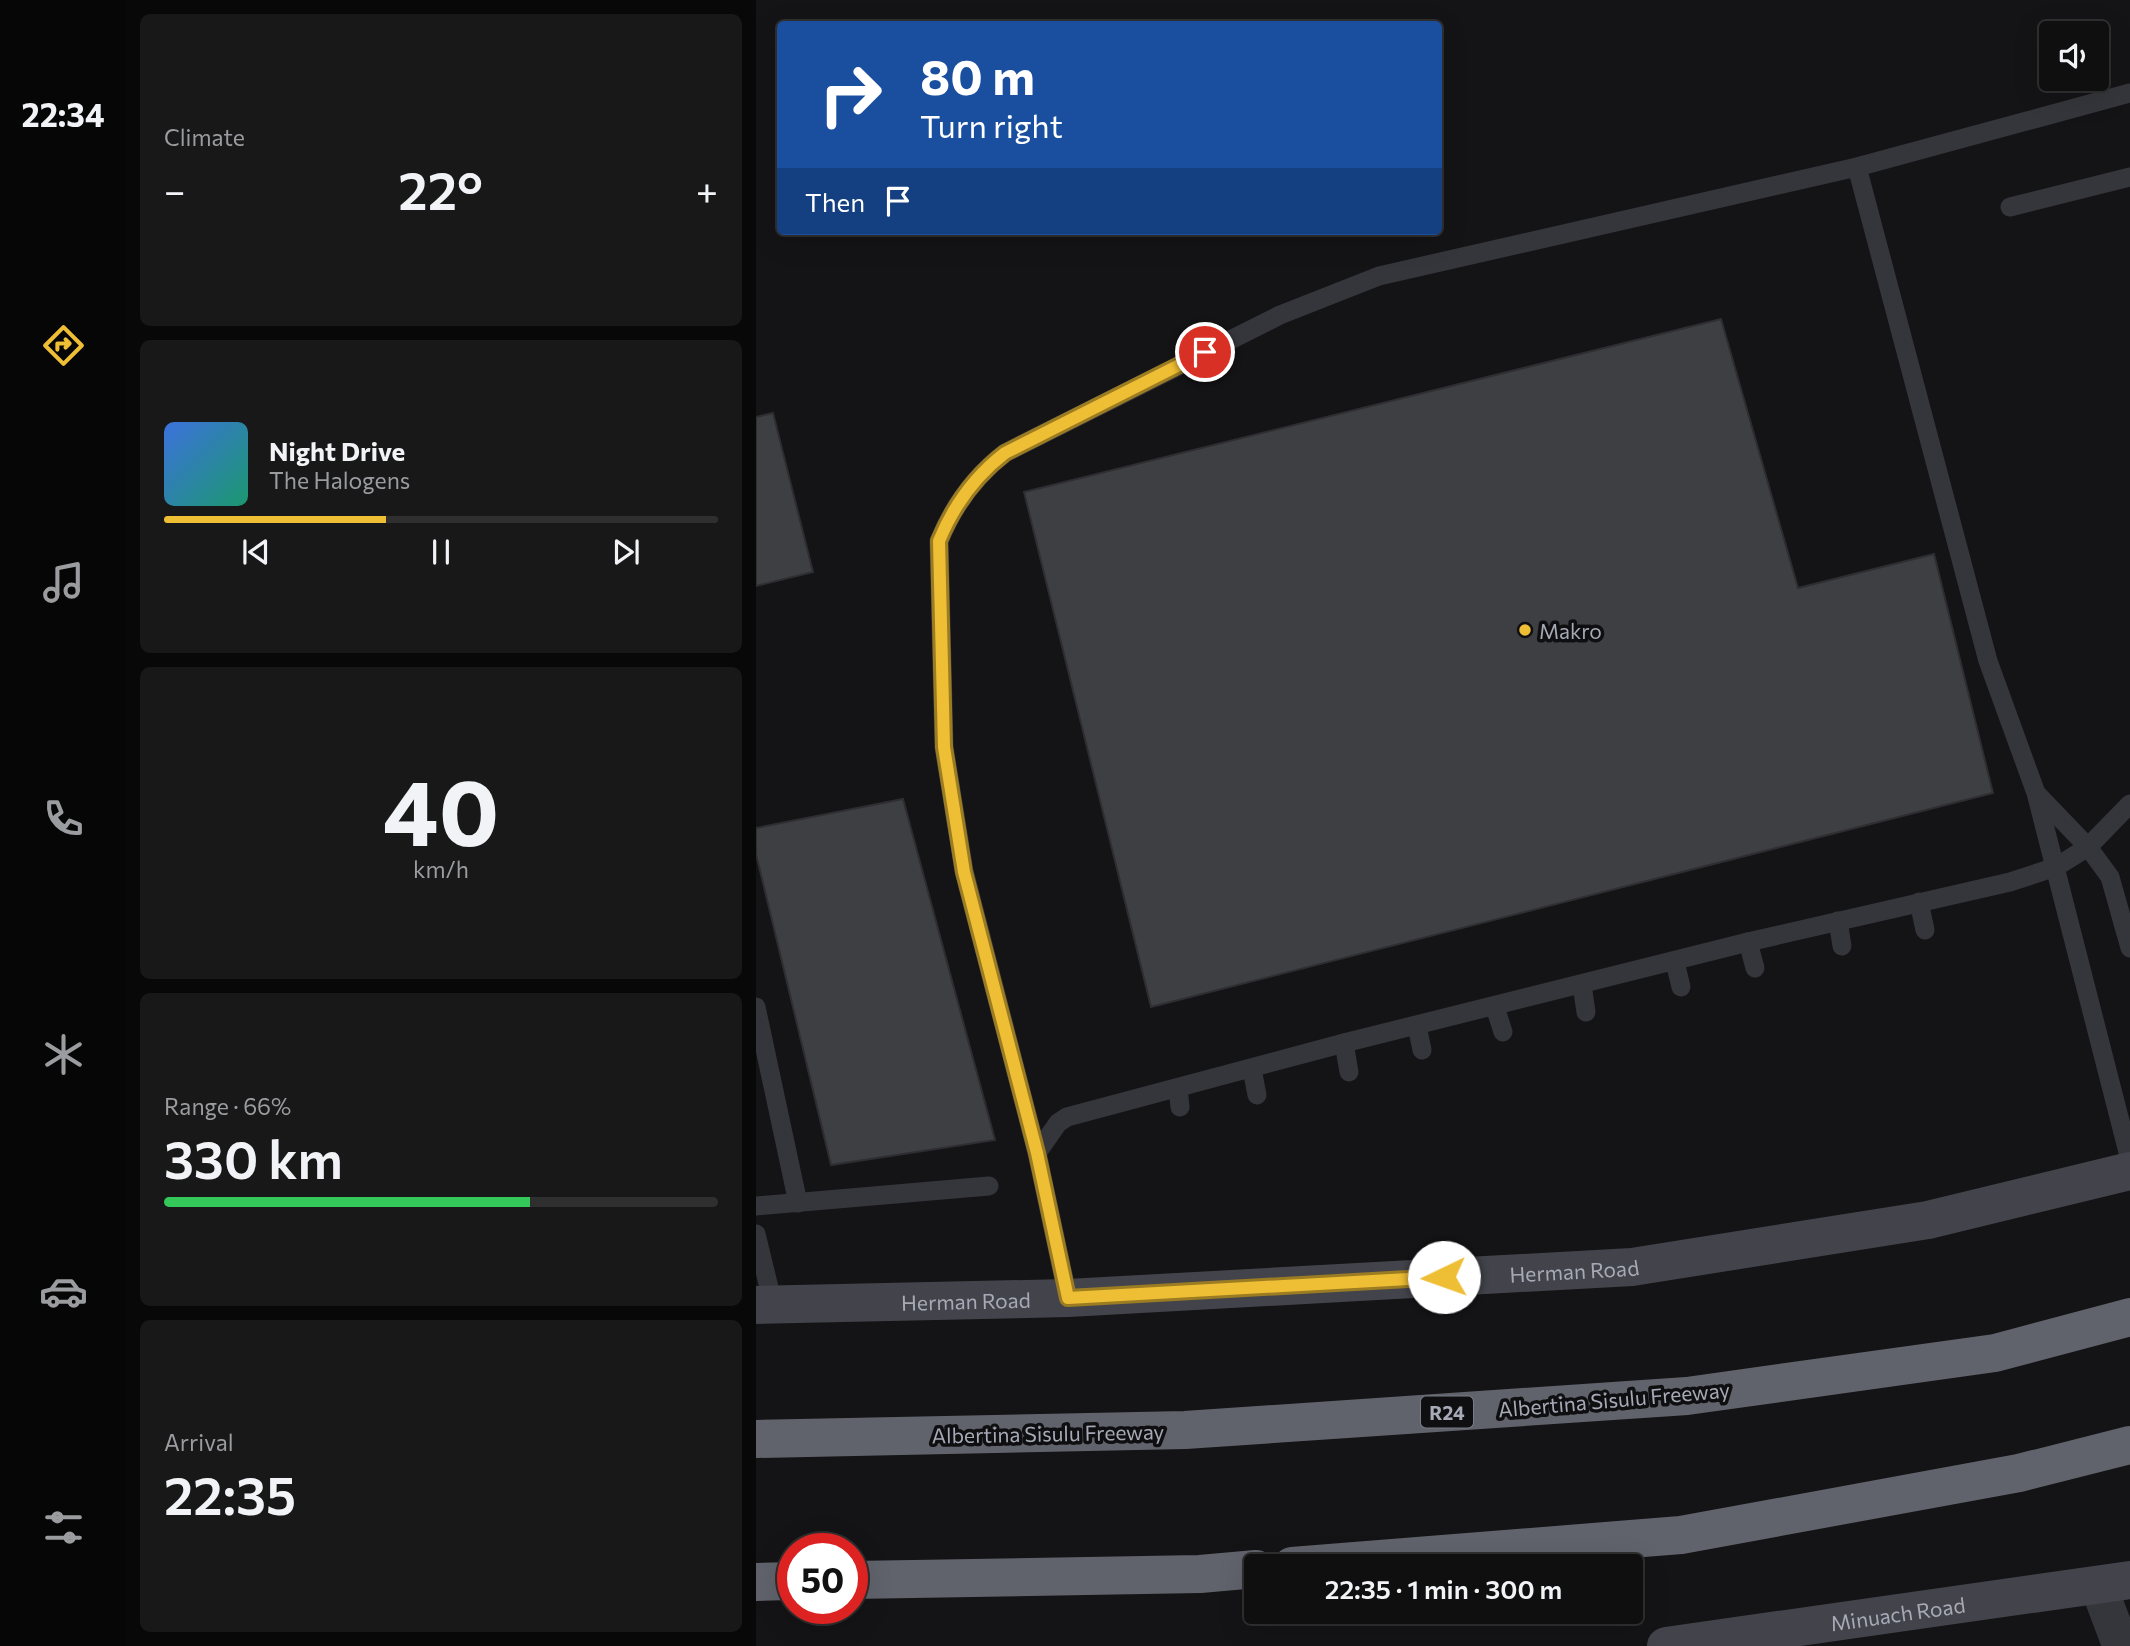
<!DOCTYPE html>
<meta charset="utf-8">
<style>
:root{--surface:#0f0f10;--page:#181819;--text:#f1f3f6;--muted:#9b9c9f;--line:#2f2f30;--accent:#eebe34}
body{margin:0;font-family:Commissioner,sans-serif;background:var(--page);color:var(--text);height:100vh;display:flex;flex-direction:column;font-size:26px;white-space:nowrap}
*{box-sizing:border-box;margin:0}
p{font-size:23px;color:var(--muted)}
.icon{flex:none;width:38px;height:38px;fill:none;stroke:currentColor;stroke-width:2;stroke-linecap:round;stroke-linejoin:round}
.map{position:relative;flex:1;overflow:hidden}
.panel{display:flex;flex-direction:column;gap:14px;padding:14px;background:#080809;width:630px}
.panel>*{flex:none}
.top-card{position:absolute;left:21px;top:21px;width:665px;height:214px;border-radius:7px;box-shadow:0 7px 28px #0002,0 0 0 2px var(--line);background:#1a4fa0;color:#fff;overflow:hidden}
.buttons{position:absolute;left:1283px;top:21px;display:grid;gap:14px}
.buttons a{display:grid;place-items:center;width:70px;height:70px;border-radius:7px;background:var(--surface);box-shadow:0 7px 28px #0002,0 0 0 2px var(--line);font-size:35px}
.speed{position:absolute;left:21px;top:1533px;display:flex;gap:14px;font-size:35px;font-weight:700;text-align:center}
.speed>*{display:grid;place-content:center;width:91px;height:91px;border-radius:50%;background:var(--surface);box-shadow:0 7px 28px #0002,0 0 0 2px var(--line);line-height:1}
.speed .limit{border:10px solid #d22;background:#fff;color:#111}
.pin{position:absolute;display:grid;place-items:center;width:60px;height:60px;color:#fff;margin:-30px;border:4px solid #fff;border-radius:50%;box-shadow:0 2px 7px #0007}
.me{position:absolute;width:77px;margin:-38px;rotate:267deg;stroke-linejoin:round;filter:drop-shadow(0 0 5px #0008)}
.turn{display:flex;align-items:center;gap:24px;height:147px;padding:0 28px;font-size:32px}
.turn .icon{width:91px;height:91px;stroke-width:2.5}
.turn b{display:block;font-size:49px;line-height:60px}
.then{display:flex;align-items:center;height:66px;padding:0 28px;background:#0003;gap:14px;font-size:26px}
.big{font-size:52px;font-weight:600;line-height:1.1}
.panel .tile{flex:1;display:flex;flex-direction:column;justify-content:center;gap:10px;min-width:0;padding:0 24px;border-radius:10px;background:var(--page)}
.panel .dial{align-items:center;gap:0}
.dial b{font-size:91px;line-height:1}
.song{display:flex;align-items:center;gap:21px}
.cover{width:84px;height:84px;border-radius:10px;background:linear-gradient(135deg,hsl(220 70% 55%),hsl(160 70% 35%))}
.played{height:7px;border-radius:4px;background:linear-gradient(90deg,var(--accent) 40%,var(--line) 40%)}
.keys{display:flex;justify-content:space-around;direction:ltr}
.heat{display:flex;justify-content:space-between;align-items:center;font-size:38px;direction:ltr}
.charge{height:10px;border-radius:5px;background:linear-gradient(90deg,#34c759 66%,var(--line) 0)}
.trip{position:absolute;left:488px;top:1554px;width:399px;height:70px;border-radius:7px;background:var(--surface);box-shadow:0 7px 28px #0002,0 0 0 2px var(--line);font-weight:600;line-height:70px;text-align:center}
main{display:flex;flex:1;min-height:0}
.dock{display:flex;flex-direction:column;width:126px;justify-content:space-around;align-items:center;background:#060606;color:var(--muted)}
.dock .icon{width:49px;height:49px}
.dock .current{color:var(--accent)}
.dock b{font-size:32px;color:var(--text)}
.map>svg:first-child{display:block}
.building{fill:#3e3f43;stroke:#2e2e32;stroke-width:2}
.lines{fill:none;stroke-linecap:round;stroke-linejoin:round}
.lane{stroke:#35363b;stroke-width:19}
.street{stroke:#35363b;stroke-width:37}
.secondary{stroke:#43444b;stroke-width:38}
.highway{stroke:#61636c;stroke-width:38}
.route-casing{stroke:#9b7c22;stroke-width:18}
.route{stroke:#eebe34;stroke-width:12}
.poi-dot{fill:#eebe34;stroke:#0f0f11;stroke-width:2.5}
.labels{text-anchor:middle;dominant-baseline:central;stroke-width:7;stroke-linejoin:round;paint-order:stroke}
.shield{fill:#0f0f11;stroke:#797c84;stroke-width:2}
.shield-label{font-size:19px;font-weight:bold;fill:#a6aab6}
.poi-label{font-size:21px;fill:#a6aab6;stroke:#0f0f11;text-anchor:start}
.street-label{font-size:21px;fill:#a6aab6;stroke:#0f0f11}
</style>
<main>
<nav class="dock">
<b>22:34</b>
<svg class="icon current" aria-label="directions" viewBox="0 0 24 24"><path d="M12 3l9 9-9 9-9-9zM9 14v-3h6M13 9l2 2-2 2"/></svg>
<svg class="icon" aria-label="music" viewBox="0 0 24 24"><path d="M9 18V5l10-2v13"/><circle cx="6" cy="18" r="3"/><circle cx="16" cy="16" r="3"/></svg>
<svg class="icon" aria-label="phone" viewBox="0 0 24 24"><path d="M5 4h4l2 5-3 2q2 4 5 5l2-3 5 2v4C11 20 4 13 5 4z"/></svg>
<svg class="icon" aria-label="climate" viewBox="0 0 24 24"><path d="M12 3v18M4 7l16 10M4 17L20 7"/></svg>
<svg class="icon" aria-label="car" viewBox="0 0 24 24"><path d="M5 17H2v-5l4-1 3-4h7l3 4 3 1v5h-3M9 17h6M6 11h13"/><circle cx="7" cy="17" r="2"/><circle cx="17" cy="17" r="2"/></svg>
<svg class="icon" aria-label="filters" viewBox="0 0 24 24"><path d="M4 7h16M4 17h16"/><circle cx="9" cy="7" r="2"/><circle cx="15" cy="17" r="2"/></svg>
</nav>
<section class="panel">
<div class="tile"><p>Climate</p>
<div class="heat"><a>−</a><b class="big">22°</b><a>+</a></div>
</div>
<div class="tile">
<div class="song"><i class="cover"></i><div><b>Night Drive</b><p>The Halogens</p></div></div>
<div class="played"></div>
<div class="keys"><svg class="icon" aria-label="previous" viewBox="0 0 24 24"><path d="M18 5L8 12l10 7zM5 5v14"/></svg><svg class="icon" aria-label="pause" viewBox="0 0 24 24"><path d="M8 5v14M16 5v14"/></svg><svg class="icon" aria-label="next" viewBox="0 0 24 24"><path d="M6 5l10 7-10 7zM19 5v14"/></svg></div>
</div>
<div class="tile dial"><b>40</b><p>km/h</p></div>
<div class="tile"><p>Range · 66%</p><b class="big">330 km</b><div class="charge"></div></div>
<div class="tile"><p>Arrival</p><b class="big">22:35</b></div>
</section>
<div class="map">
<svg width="1374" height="1646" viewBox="0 0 1374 1646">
<rect width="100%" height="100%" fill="#141416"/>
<g class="building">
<polygon points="965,319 1042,588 1178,554 1237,793 395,1007 268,492"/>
<polygon points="17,413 57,572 0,586 0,417"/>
<polygon points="147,799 239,1140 75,1165 0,854 0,828"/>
</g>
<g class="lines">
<g class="lane">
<polyline points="1101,167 1232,661 1280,793 1374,1160"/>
<polyline points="1254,207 1374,177"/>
<polyline points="1281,794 1332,847 1354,877 1374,948"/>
<polyline points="1163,902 1169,930"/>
<polyline points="1082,921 1086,946"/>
<polyline points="992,942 999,968"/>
<polyline points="919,962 925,987"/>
<polyline points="826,985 830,1012"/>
<polyline points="0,1007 42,1203"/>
<polyline points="739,1007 747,1032"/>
<polyline points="661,1026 666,1050"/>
<polyline points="588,1043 593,1072"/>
<polyline points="496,1069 501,1095"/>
<polyline points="422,1088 424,1107"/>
<path d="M281 1153 208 871 188 747 183 541C197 507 219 476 249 453L524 315 623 276 1101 167 1374 93"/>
<polyline points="0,1206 233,1186"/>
<polyline points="0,1234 17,1304"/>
<polyline points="312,1298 281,1153 302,1123 311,1117 588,1043 992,942 1254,882 1300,867 1332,847 1374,804"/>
</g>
<polyline class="street" points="1342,1585 1365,1646"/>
<g class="secondary">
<path id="s1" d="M0 1305 312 1298 876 1267 1172 1220 1374 1171"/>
<path id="s2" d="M910 1646 1374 1580"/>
</g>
<g class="highway">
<polyline points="0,1439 429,1430 931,1396 1239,1353 1374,1317"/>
<polyline points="536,1566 925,1535 1263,1473 1374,1445"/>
<polyline points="96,1580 444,1574 500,1569"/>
<polyline points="0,1582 37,1581"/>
</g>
</g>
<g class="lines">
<g class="route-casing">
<path id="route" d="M449 352 249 453C219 476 197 507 183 541L188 747 208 872 281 1153 312 1298 688 1277"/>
</g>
<use href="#route" class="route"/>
</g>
<circle class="poi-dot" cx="769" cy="630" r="7"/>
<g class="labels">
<rect class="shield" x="665" y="1396.5" width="52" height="31" rx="5"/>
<g class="shield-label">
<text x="691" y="1412">R24</text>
</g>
<g class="poi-label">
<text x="783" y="630">Makro</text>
</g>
<g class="street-label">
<text stroke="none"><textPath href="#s1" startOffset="819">Herman Road</textPath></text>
<text stroke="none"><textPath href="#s1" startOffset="210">Herman Road</textPath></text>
<text transform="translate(858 1399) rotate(-5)">Albertina Sisulu Freeway</text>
<text transform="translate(292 1433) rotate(-1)">Albertina Sisulu Freeway</text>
<text stroke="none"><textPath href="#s2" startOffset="234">Minuach Road</textPath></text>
</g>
</g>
</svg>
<div class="buttons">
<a><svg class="icon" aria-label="sound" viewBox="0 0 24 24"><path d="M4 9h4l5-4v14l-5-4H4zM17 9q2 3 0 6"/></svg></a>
</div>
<div class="speed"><div class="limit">50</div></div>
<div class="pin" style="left:449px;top:352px;background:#d93025"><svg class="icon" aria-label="arrive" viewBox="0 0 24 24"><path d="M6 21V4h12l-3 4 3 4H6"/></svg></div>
<svg class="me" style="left:688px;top:1277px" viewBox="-20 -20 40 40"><circle r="19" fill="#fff"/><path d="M0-13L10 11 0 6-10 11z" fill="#eebe34"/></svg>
<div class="trip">22:35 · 1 min · 300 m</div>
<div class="top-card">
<div class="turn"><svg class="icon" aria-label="right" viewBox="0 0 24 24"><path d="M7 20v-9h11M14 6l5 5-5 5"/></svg><div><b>80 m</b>Turn right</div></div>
<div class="then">Then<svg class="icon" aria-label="arrive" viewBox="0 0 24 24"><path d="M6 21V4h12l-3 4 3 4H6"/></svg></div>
</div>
</div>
</main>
